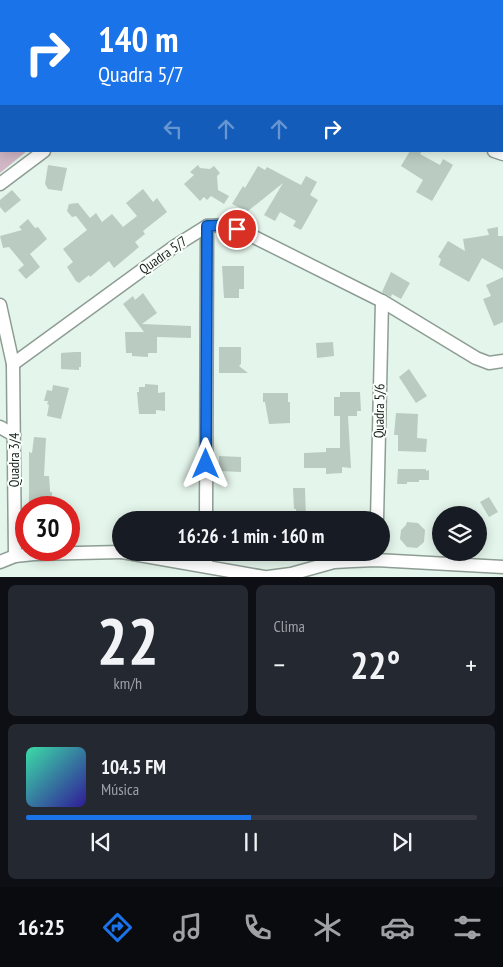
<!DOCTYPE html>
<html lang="pt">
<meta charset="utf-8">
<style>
:root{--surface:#171b24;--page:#242831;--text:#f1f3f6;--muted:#9ea1a6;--line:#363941;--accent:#1a73e8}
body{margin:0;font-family:"PT Sans Narrow",sans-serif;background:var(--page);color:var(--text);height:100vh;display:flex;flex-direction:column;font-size:19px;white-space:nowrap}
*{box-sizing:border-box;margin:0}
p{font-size:16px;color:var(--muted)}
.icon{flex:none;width:28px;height:28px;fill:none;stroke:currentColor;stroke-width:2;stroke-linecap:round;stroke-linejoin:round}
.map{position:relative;height:577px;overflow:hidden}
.drawer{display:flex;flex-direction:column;gap:8px;padding:8px;background:#0d0f14;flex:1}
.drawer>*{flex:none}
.top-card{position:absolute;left:0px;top:0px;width:504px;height:152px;box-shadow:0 2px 12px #0003;background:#1a73e8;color:#fff;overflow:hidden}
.tools{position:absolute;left:432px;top:506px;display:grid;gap:10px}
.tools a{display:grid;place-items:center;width:55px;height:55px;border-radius:50%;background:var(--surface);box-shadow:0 2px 12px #0003;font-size:25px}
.speed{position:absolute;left:15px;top:496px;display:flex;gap:10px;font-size:25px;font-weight:700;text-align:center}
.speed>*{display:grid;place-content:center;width:65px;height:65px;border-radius:50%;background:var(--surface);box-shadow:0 2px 12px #0003;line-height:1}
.speed .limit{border:8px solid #d22;background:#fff;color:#111}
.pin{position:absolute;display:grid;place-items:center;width:42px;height:42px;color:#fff;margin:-21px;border:2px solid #fff;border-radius:50%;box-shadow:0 1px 5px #0007}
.me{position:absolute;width:55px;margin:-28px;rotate:0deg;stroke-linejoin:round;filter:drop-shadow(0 0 4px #0008)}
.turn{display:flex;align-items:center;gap:18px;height:105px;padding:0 15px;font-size:22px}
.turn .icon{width:65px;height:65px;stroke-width:2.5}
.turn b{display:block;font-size:35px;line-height:42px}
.lanes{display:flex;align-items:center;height:48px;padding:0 15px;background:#0003;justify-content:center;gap:25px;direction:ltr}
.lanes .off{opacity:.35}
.big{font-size:38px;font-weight:700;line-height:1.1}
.drawer .widget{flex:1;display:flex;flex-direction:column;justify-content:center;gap:8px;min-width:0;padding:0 18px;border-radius:8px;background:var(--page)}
.drawer .dial{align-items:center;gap:0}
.dial b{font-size:65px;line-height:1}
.song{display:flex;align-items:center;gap:15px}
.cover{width:60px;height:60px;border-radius:8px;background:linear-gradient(135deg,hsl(160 70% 55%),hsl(250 70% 35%))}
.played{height:5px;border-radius:2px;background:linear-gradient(90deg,var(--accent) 50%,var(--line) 50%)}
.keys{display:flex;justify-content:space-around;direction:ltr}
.heat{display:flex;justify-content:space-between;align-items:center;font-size:28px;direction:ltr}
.drawer .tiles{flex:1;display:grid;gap:8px;grid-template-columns:1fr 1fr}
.widget:last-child{grid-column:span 2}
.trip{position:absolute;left:112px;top:511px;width:278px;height:50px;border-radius:25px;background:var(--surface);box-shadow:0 2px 12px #0003;font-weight:700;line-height:50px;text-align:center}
.dock{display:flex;height:80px;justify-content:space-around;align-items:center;background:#090b0e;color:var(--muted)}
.dock .icon{width:35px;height:35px}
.dock .current{color:var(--accent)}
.dock b{font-size:22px;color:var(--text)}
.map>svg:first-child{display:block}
.green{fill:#d1b6c5}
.building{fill:#bacbc1}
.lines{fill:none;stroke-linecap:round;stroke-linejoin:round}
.street-casing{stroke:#8d9d94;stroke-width:15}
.street{stroke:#fff;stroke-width:12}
.route-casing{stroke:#114b97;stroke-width:12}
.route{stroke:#1a73e8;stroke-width:9}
.labels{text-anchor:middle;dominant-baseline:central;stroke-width:4;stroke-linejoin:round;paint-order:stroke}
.street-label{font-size:14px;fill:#181f1b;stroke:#fbfffc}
</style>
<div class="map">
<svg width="503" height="577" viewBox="0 0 503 577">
<rect width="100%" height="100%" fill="#e4f5eb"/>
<polygon class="green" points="0,73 1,151 27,151 0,173"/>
<g class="building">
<polygon points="410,151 422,151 420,154 440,165 443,159 453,165 432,201 416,192 423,180 401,166"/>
<polygon points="48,165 67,168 62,191 48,189 45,184"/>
<polygon points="198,165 200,168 210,169 214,166 220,173 217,176 218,190 229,196 224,204 211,196 207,200 204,197 200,201 184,184 194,175 190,172"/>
<polygon points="258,166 265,170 267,167 301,185 306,176 317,182 310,195 318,200 301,230 293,226 296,221 280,212 275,221 264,215 283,183 248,211 246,211 232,204 243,186 245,188"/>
<polygon points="143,189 153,202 157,198 167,212 143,231 145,234 135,242 139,247 114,268 109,261 90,277 89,275 79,283 76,281 67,267 73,262 63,249 87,230 76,216 72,217 67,211 69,204 78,203 90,218 96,213 102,222 112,214 123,227 137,216 126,203"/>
<polygon points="12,190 21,200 5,213 0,207 0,200"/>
<polygon points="28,219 35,228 38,227 47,239 30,254 40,267 26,279 18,270 24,265 9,247 3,248 0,236 22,230 19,227"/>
<polygon points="498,227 498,236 503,236 503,270 482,258 469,282 439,265 441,259 438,257 448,241 465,251 463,239 489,235 487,229"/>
<polygon points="222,266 244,266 244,289 239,289 239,298 224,298"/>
<polygon points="391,272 410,283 401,299 392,294 391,297 382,292"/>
<polygon points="503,277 503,322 494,326 483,299 491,296 486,285"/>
<polygon points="143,293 157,313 142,324 191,326 191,338 157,337 157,353 148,353 148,357 132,356 132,353 126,353 125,332 144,332 123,304 133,296 135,300"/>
<polygon points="333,342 334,356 317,358 316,343"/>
<polygon points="219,347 241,347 241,364 239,366 248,373 219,373"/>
<polygon points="75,352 81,352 81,367 79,367 79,370 61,369 61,353"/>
<polygon points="409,369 427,396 416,403 399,377"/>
<polygon points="145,384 158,385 158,393 165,392 165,411 156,410 156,414 139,414 137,392 139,392 139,387 145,387"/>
<polygon points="53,385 69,388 61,419 47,416 49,405 47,404 48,401 44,401 47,390 52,391"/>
<polygon points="340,392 360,392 361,411 357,411 357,416 348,416 351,468 342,467 342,473 326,474 326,468 304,468 304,453 326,452 326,448 340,448 340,416 334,416 334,397 340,397"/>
<polygon points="263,393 288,393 288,402 290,402 290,423 269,424 265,402 263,402"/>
<polygon points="396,413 418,414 417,438 427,439 426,452 398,451 398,435 394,435"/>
<polygon points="34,437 46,438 44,476 49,476 50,489 50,492 52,492 52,508 29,508 29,452 32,453"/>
<polygon points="219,456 241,457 241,472 219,471"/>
<polygon points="398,469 426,469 426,471 429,470 429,480 419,480 419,482 407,482 407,484 397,484"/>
<polygon points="293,488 305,488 306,520 296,520 296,509 294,509"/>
<polygon points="489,497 498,512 489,517 480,502"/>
<polygon points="407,522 418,523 425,530 424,542 417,548 407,547 400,539 401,530 406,525"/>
</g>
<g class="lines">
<g class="street-casing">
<g id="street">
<polyline points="224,0 226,1"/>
<polyline points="162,1 163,0"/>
<polyline points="380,1 381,0"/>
<polyline points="494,151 503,154"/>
<polyline points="0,184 44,151"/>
<polyline points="0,305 13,364 15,556"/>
<polyline points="13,364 175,246 207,226 225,225 248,234 382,301 476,358 489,363 503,361"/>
<polyline points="0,427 14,435"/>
<polyline points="206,520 207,226"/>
<polyline points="377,520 382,301"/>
<polyline points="122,552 264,577"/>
<polyline points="0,562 15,556 34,554 121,552"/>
<polyline points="206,566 206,552"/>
<polyline points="268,577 291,574 334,562 352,561 376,560 503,567"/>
</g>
</g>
<use href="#street" class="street"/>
</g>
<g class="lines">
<g class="route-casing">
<polyline id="route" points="206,464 207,226 225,225 237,229"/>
</g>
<use href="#route" class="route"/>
</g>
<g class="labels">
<g class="street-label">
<text transform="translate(163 255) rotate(-35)">Quadra 5/7</text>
<text transform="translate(379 411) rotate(-89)">Quadra 5/6</text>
<text transform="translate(14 460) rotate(-90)">Quadra 3/4</text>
</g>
</g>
</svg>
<div class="tools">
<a><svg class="icon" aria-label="layers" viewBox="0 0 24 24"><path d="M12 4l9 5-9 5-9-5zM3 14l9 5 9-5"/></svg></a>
</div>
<div class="speed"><div class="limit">30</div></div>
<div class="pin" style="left:237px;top:229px;background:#d93025"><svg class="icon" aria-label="arrive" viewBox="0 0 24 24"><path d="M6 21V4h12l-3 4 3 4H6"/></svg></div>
<svg class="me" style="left:206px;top:464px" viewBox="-20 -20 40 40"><path d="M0-17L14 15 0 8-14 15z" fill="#1a73e8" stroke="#fff" stroke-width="4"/></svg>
<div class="trip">16:26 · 1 min · 160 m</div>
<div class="top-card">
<div class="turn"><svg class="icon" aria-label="right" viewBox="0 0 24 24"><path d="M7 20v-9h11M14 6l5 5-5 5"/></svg><div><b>140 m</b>Quadra 5/7</div></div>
<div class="lanes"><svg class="icon off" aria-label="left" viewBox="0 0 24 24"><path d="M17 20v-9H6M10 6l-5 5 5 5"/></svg><svg class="icon off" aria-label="ahead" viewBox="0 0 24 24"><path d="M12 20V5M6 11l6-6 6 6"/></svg><svg class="icon off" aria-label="ahead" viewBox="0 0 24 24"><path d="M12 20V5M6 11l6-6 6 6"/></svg><svg class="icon" aria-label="right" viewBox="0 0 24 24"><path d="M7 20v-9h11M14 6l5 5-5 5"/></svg></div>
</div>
</div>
<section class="drawer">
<div class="tiles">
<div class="widget dial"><b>22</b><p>km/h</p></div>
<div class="widget"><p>Clima</p>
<div class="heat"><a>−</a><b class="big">22°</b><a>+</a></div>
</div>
<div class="widget">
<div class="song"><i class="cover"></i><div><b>104.5 FM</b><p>Música</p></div></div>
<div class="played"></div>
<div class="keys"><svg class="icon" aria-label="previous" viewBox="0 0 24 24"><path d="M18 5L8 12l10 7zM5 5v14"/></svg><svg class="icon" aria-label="pause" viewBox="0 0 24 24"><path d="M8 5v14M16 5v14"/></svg><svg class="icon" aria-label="next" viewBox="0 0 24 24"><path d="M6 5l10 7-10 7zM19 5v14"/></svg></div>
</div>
</div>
</section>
<nav class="dock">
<b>16:25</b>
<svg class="icon current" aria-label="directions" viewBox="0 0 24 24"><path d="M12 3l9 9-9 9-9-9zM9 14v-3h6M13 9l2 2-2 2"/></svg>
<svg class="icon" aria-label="music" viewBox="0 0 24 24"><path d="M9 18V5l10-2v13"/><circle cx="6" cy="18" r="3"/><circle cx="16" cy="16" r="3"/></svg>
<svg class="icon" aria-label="phone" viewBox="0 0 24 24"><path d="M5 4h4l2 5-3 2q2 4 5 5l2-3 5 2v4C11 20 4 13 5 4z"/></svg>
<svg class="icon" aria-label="climate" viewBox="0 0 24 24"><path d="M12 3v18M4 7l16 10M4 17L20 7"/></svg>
<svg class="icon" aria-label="car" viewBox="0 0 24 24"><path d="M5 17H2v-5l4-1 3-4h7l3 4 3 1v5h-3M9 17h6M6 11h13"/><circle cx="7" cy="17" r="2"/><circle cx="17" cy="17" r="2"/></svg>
<svg class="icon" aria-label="filters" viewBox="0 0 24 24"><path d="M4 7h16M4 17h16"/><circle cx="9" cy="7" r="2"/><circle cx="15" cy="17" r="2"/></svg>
</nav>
